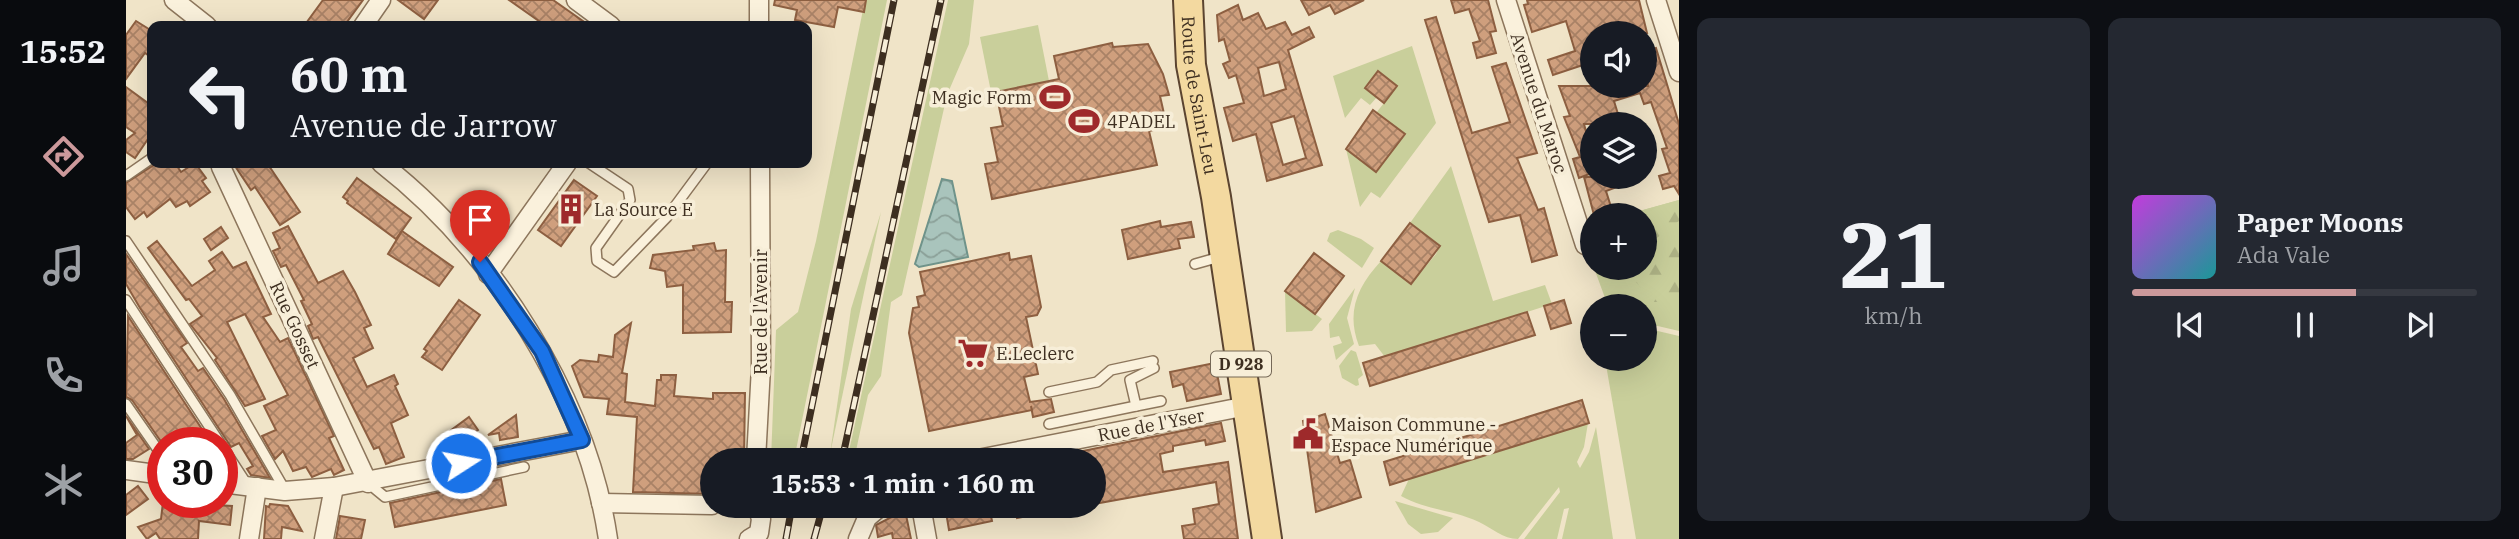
<!DOCTYPE html>
<html lang="fr">
<meta charset="utf-8">
<style>
:root{--surface:#171b24;--page:#242831;--text:#f1f3f6;--muted:#9ea1a6;--line:#363941;--accent:#cc999b}
body{margin:0;font-family:"IBM Plex Serif",serif;background:var(--page);color:var(--text);height:100vh;display:flex;flex-direction:column;font-size:26px;white-space:nowrap}
*{box-sizing:border-box;margin:0}
p{font-size:23px;color:var(--muted)}
.icon{flex:none;width:38px;height:38px;fill:none;stroke:currentColor;stroke-width:2;stroke-linecap:round;stroke-linejoin:round}
.map{position:relative;flex:1;overflow:hidden}
.drawer{display:flex;flex-direction:column;gap:18px;padding:18px;background:#0d0f14;width:840px}
.drawer>*{flex:none}
.top-card{position:absolute;left:21px;top:21px;width:665px;height:147px;border-radius:14px;box-shadow:0 7px 28px #0002;background:#171b24;color:var(--text);overflow:hidden}
.tools{position:absolute;left:1454px;top:21px;display:grid;gap:14px}
.tools a{display:grid;place-items:center;width:77px;height:77px;border-radius:50%;background:var(--surface);box-shadow:0 7px 28px #0002;font-size:35px}
.speed{position:absolute;left:21px;top:427px;display:flex;gap:14px;font-size:35px;font-weight:700;text-align:center}
.speed>*{display:grid;place-content:center;width:91px;height:91px;border-radius:50%;background:var(--surface);box-shadow:0 7px 28px #0002;line-height:1}
.speed .limit{border:10px solid #d22;background:#fff;color:#111}
.pin{position:absolute;display:grid;place-items:center;width:60px;height:60px;color:#fff;margin:-72px -30px;border-radius:50% 50% 50% 0;rotate:-45deg;box-shadow:0 0 7px #0007}
.pin .icon{rotate:45deg}
.me{position:absolute;width:77px;margin:-38px;rotate:79deg;stroke-linejoin:round;filter:drop-shadow(0 0 5px #0008)}
.turn{display:flex;align-items:center;gap:24px;height:147px;padding:0 28px;font-size:32px}
.turn .icon{width:91px;height:91px;stroke-width:2.5}
.turn b{display:block;font-size:49px;line-height:60px}
.drawer .widget{flex:1;display:flex;flex-direction:column;justify-content:center;gap:10px;min-width:0;padding:0 24px;border-radius:14px;background:var(--page)}
.drawer .dial{align-items:center;gap:0}
.dial b{font-size:91px;line-height:1}
.song{display:flex;align-items:center;gap:21px}
.cover{width:84px;height:84px;border-radius:10px;background:linear-gradient(135deg,hsl(290 70% 55%),hsl(180 70% 35%))}
.played{height:7px;border-radius:4px;background:linear-gradient(90deg,var(--accent) 65%,var(--line) 65%)}
.keys{display:flex;justify-content:space-around;direction:ltr}
.drawer .tiles{flex:1;display:grid;gap:18px;grid-template-columns:repeat(2,1fr)}
.trip{position:absolute;left:574px;top:448px;width:406px;height:70px;border-radius:35px;background:var(--surface);box-shadow:0 7px 28px #0002;font-weight:800;line-height:70px;text-align:center}
main{display:flex;flex:1;min-height:0}
.menu{display:flex;flex-direction:column;width:126px;justify-content:space-around;align-items:center;background:#090b0e;color:var(--muted)}
.menu .icon{width:49px;height:49px}
.menu .current{color:var(--accent)}
.menu b{font-size:32px;color:var(--text)}
.map>svg:first-child{display:block}
.grass{fill:#c9cf9b}
.forest{fill:url(#forest-firs)}
.water{fill:url(#water-waves);stroke:#6f938a;stroke-width:2}
.building{fill:url(#building-cross-hatch);stroke:#8d5f41;stroke-width:2;fill-rule:evenodd}
.lines{fill:none;stroke-linecap:round;stroke-linejoin:round}
.lane-casing{stroke:#8d765c;stroke-width:12}
.street-casing{stroke:#8d765c;stroke-width:21}
.primary-casing{stroke:#5b4430;stroke-width:32}
.lane{stroke:#faf1dc;stroke-width:9}
.street{stroke:#faf1dc;stroke-width:18}
.primary{stroke:#f3d9a0;stroke-width:28}
.rail-casing{stroke:#3d2e20;stroke-width:7}
.rail{stroke:#f7eed8;stroke-width:4.5;stroke-dasharray:13;stroke-linecap:butt}
.route-casing{stroke:#114b97;stroke-width:18}
.route{stroke:#1a73e8;stroke-width:12}
.labels{text-anchor:middle;dominant-baseline:central;stroke-width:7;stroke-linejoin:round;paint-order:stroke}
.shield{fill:#f7eed8;stroke:#756857;stroke-width:2}
.shield-label{font-size:16px;font-weight:bold;fill:#3d2e20}
.street-label{font-size:18px;fill:#3d2e20;stroke:#f7eed8}
.poi-label{font-size:18px;fill:#3d2e20;stroke:#f7eed8;text-anchor:start}
</style>
<main>
<nav class="menu">
<b>15:52</b>
<svg class="icon current" aria-label="directions" viewBox="0 0 24 24"><path d="M12 3l9 9-9 9-9-9zM9 14v-3h6M13 9l2 2-2 2"/></svg>
<svg class="icon" aria-label="music" viewBox="0 0 24 24"><path d="M9 18V5l10-2v13"/><circle cx="6" cy="18" r="3"/><circle cx="16" cy="16" r="3"/></svg>
<svg class="icon" aria-label="phone" viewBox="0 0 24 24"><path d="M5 4h4l2 5-3 2q2 4 5 5l2-3 5 2v4C11 20 4 13 5 4z"/></svg>
<svg class="icon" aria-label="climate" viewBox="0 0 24 24"><path d="M12 3v18M4 7l16 10M4 17L20 7"/></svg>
</nav>
<div class="map">
<svg width="1553" height="539" viewBox="0 0 1553 539">
<defs>
<pattern id="forest-firs" width="22" height="20" patternUnits="userSpaceOnUse" patternTransform="scale(1.75)"><rect width="22" height="20" fill="#c9cf9b"/><path d="M5 1l3.5 6h-7zM16 11l3.5 6h-7z" fill="#aeb285"/></pattern>
<pattern id="water-waves" width="16" height="10" patternUnits="userSpaceOnUse" patternTransform="scale(1.75)"><rect width="16" height="10" fill="#a9c4bc"/><path d="M0 5q4-4 8 0t8 0" fill="none" stroke="#8ba098"/></pattern>
<pattern id="building-cross-hatch" width="8" height="8" patternUnits="userSpaceOnUse" patternTransform="scale(1.75)"><rect width="8" height="8" fill="#cf9f7d"/><path d="M0 0l8 8M0 8l8-8" fill="none" stroke="#a98266"/></pattern>
</defs>
<rect width="100%" height="100%" fill="#f0e4c8"/>
<g class="grass">
<polygon points="739,0 761,0 668,460 645,460 650,330 672,312 690,241"/>
<polygon points="822,0 848,0 843,44 821,95 776,295 765,302 755,376 742,395 728,460 721,460"/>
<polygon points="912,25 923,81 865,92 854,37"/>
<polygon points="1286,46 1310,123 1254,198 1245,192 1234,207 1220,149 1250,172 1279,134 1250,113 1258,103 1251,97 1244,105 1235,98 1219,118 1207,76"/>
<path d="M1325 166 1367 301 1419 285 1426 304 1259 357 1249 344 1233 346C1220 312 1231 287 1255 261L1285 284 1310 254 1314 245 1284 223Z"/>
<polygon points="1553,200 1553,331 1519,323 1519,306 1482,306 1468,268 1519,268 1519,215 1499,215"/>
<polygon points="755,212 704,454 725,309"/>
<polygon points="1212,230 1235,239 1248,248 1236,268 1201,241 1204,233"/>
<polygon points="1229,288 1221,318 1228,344 1210,360 1207,346 1216,343 1213,336 1204,338 1203,324"/>
<polygon points="1159,291 1196,319 1186,331 1160,332"/>
<polygon points="1519,328 1553,336 1553,539 1510,539 1479,359 1519,359"/>
<polygon points="1225,350 1230,352 1237,375 1232,379 1233,385 1230,386 1216,378 1213,366"/>
<path d="M1462 423 1458 447 1451 462 1454 468 1463 452 1470 427 1487 539H1436L1443 508 1438 509 1431 539H1398L1434 492 1433 487 1392 539C1377 539 1366 528 1353 522 1328 510 1300 510 1275 496L1283 479Z"/>
<polygon points="1269,501 1327,518 1312,532 1295,534 1282,524"/>
</g>
<g class="forest">
<polygon points="1553,200 1553,221 1519,247 1519,215 1499,215"/>
<polygon points="1553,237 1553,302 1528,302 1507,279 1509,268 1519,268 1519,256 1533,252"/>
</g>
<polygon class="water" points="816,179 826,181 842,257 793,267 789,264"/>
<g class="building">
<polygon points="197,0 237,0 218,26 178,26"/>
<polygon points="272,0 312,0 298,19"/>
<polygon points="383,0 427,0 464,26 420,26"/>
<polygon points="649,0 740,0 738,12 712,7 708,27 669,20 671,10 648,5"/>
<polygon points="1175,0 1238,0 1209,14 1204,5 1183,15"/>
<polygon points="1325,0 1362,0 1370,31 1364,32 1370,53 1351,58 1347,43 1354,41 1343,9 1329,13"/>
<polygon points="1401,0 1513,0 1521,33 1507,33 1505,30 1494,33 1466,33 1466,62 1427,75 1422,60 1449,51 1440,21 1406,32 1398,5 1402,4"/>
<path d="M1112 5 1117 20 1132 13 1140 29 1159 22 1166 35 1183 27 1188 37 1162 50 1196 165 1141 181 1130 134 1107 141 1098 108 1118 103 1110 75 1103 78 1097 64 1104 61 1098 39 1093 41 1091 15ZM1153 62 1160 89 1138 96 1132 68ZM1168 116 1180 158 1157 165 1145 123Z"/>
<polygon points="1310,17 1346,133 1384,122 1366,67 1380,63 1411,153 1391,158 1412,210 1418,208 1431,255 1406,262 1394,215 1363,222 1299,20"/>
<polygon points="10,21 26,31 26,58 19,53 0,79 0,35"/>
<polygon points="986,43 987,47 1022,44 1037,74 1043,95 1034,96 1041,127 1023,131 1031,165 866,199 859,164 872,162 865,128 877,126 870,92 933,79 928,56"/>
<polygon points="1530,48 1553,124 1553,194 1548,186 1537,189 1533,176 1544,173 1536,149 1541,148 1525,102 1518,104 1514,93 1488,101 1495,124 1458,124 1466,154 1466,173 1453,178 1447,159 1454,157 1438,117 1444,116 1433,86 1522,86 1519,51"/>
<polygon points="1252,71 1271,86 1258,103 1239,88"/>
<polygon points="0,87 26,106 26,133 9,158 0,152 0,140 9,133 0,127"/>
<polygon points="1247,110 1279,134 1250,172 1220,149"/>
<polygon points="31,163 49,163 55,172 69,163 80,178 76,181 84,192 64,206 61,201 50,207 44,199 21,217 18,212 9,219 0,207 0,183"/>
<polygon points="107,163 141,163 174,212 154,225 129,187 125,190"/>
<polygon points="1458,177 1488,177 1491,187 1480,191 1486,210 1468,215"/>
<polygon points="231,178 285,218 270,239 221,203 222,201 217,197"/>
<polygon points="448,180 471,196 435,246 412,230"/>
<polygon points="1034,221 1035,227 1065,222 1068,237 1052,239 1054,248 1002,259 996,230"/>
<polygon points="1284,223 1314,246 1285,284 1255,261"/>
<polygon points="162,226 192,283 217,271 229,292 245,325 238,328 247,348 227,358 241,387 268,375 272,384 269,386 282,415 265,423 278,457 260,464 253,447 248,449 192,337 187,339 182,326 186,324 175,301 178,300 160,265 155,267 147,251 154,248 147,233"/>
<polygon points="95,227 102,238 85,250 78,239"/>
<polygon points="276,231 327,267 313,286 262,254"/>
<polygon points="31,241 66,286 89,270 83,261 96,252 107,268 120,262 145,314 137,317 154,342 162,338 208,436 203,438 218,470 208,475 205,469 186,477 180,467 167,471 157,451 149,459 136,436 150,430 138,406 162,395 119,314 101,322 139,399 119,406 89,360 91,358 64,324 76,316 63,299 60,300 22,248"/>
<polygon points="588,243 590,251 600,250 599,302 606,302 605,332 557,333 557,285 541,287 539,271 524,268 527,255 568,250 567,246"/>
<polygon points="883,253 884,260 905,256 915,307 911,315 900,317 912,374 898,377 904,402 925,399 928,412 907,417 905,406 906,410 803,431 783,333 787,308 793,307 791,297 799,295 794,272"/>
<polygon points="1188,253 1218,276 1189,314 1159,291"/>
<polygon points="0,254 61,343 55,347 72,371 77,368 98,399 144,478 125,475 121,469 127,466 113,443 105,447 14,308 0,284"/>
<polygon points="333,300 354,315 316,370 296,357 301,351 298,349"/>
<polygon points="1438,300 1445,323 1425,329 1418,306"/>
<polygon points="1401,312 1409,335 1244,386 1237,363"/>
<polygon points="2,316 85,443 36,443 6,400 0,397"/>
<polygon points="505,323 496,373 501,374 499,402 529,406 531,380 535,380 535,375 550,375 548,396 587,399 587,393 619,393 618,460 586,460 586,494 507,492 511,417 481,414 483,399 458,397 446,366 454,360 472,362 473,355 487,357 489,335"/>
<polygon points="1089,363 1095,394 1061,401 1057,384 1047,387 1044,372"/>
<polygon points="1456,400 1463,423 1264,485 1258,462"/>
<polygon points="1199,414 1214,463 1224,460 1235,497 1190,512 1177,421"/>
<polygon points="390,415 392,437 374,440 373,433 362,435"/>
<polygon points="0,416 23,449 7,459 0,459 0,443 11,435"/>
<polygon points="343,417 352,430 333,443 324,431"/>
<polygon points="1095,423 1099,441 1080,445 1079,440 1047,446 1047,451 1034,454 1037,472 1102,462 1112,539 1058,539 1056,526 1069,524 1067,509 1093,504 1090,482 968,504 968,460 938,460 937,455"/>
<polygon points="375,479 380,505 269,527 264,503"/>
<polygon points="12,486 22,499 0,515 0,495"/>
<polygon points="37,502 106,506 104,525 73,521 72,539 34,539 30,533 21,539 12,527 35,519"/>
<polygon points="144,504 162,506 176,531 156,527 155,539 138,539 140,506 143,507"/>
<polygon points="819,506 863,506 866,521 823,530"/>
<polygon points="889,506 926,506 927,511 891,518"/>
<polygon points="779,510 785,539 767,539 766,533 752,537 750,525"/>
<polygon points="214,516 239,520 235,539 210,539"/>
</g>
<g class="lines">
<g class="lane-casing">
<g id="lane">
<polyline points="463,163 502,189 504,200 470,248 471,261 488,272 541,217 581,163"/>
<polyline points="0,176 26,158"/>
<polyline points="0,241 104,395 159,490"/>
<polyline points="1069,264 1094,257"/>
<polyline points="0,300 94,443"/>
<polyline points="923,392 971,382 985,370 1027,361"/>
<polyline points="0,404 37,457"/>
<polyline points="1010,406 1035,401"/>
<polyline points="923,424 1010,406 1004,380 1028,368"/>
<polyline points="96,446 122,486"/>
<polyline points="242,483 259,497 398,467"/>
</g>
</g>
<g class="street-casing">
<g id="street">
<polyline points="48,0 81,26"/>
<polyline points="450,0 485,26"/>
<polyline points="633,0 633,26"/>
<polyline points="1380,0 1459,245"/>
<polyline points="1530,0 1553,72"/>
<polyline points="237,26 255,0"/>
<path d="M255 163C367 250 461 397 482 539"/>
<polyline points="95,167 242,483"/>
<polyline points="362,274 441,163"/>
<polyline points="630,460 635,367 634,163"/>
<polyline points="847,460 1121,406"/>
<polyline points="0,470 37,475"/>
<polyline points="96,483 159,491 208,487 456,440"/>
<polyline points="475,503 586,505"/>
<polyline points="601,506 631,506"/>
<polyline points="795,506 801,539"/>
<polyline points="123,539 131,487"/>
<polyline points="198,539 208,487"/>
<polyline points="623,539 633,533 635,519 631,506"/>
<polyline points="732,539 741,518 755,506"/>
</g>
</g>
<g class="primary-casing">
<g id="primary">
<path id="s1" d="M1062 0 1065 65 1090 197 1141 539"/>
</g>
</g>
<use href="#lane" class="lane"/>
<use href="#street" class="street"/>
<use href="#primary" class="primary"/>
<g class="rail-casing">
<g id="rail">
<polyline points="675,460 768,0"/>
<polyline points="716,460 815,0"/>
<polyline points="660,539 666,506"/>
<polyline points="688,539 697,506"/>
</g>
</g>
<use href="#rail" class="rail"/>
</g>
<g class="lines">
<g class="route-casing">
<polyline id="route" points="335,463 456,440 416,351 354,262"/>
</g>
<use href="#route" class="route"/>
</g>
<defs>
<g id="stadium-bare" transform="scale(2.415)"><path d="M0-5a6.5 5 0 1 0 0 10a6.5 5 0 1 0 0-10ZM-3.5-1.8h7v3.6h-7Z" fill="#9e2a2b" stroke="#f7eed8" stroke-width="2.5" paint-order="stroke"/></g>
<g id="building-bare" transform="scale(2.415)"><path d="M-4-6H4V6H1V3H-1V6H-4ZM-2.5-4.3h1.7v1.8h-1.7ZM.8-4.3h1.7v1.8H.8ZM-2.5-1h1.7V.8h-1.7ZM.8-1h1.7V.8H.8Z" fill="#9e2a2b" stroke="#f7eed8" stroke-width="2.5" paint-order="stroke"/></g>
<g id="supermarket-bare" transform="scale(2.415)"><path d="M-6-5.5h2.5l.6 2H6L4.5 2H-2.5L-4.4-4H-6ZM-1.5 3.2a1.3 1.3 0 1 0 .1 0ZM3 3.2a1.3 1.3 0 1 0 .1 0Z" fill="#9e2a2b" stroke="#f7eed8" stroke-width="2.5" paint-order="stroke"/></g>
<g id="civic-bare" transform="scale(2.415)"><path d="M-.6-6.5H3V-4.5H.6V-3L4-1V1h2V6H-6V1h2V-1L-.6-3ZM-1.2 2.5V6h2.4V2.5Z" fill="#9e2a2b" stroke="#f7eed8" stroke-width="2.5" paint-order="stroke"/></g>
</defs>
<g fill-rule="evenodd">
<use href="#stadium-bare" x="929" y="97"/>
<use href="#stadium-bare" x="958" y="121"/>
<use href="#building-bare" x="445" y="209"/>
<use href="#supermarket-bare" x="847" y="353"/>
<use href="#civic-bare" x="1182" y="434"/>
</g>
<g class="labels">
<rect class="shield" x="1085" y="351.5" width="60" height="25" rx="5"/>
<g class="shield-label">
<text x="1115" y="364">D 928</text>
</g>
<g class="street-label">
<text stroke="none"><textPath href="#s1" startOffset="96">Route de Saint-Leu</textPath></text>
<text transform="translate(1413 103) rotate(72)">Avenue du Maroc</text>
<text transform="translate(634 312) rotate(-90)">Rue de l'Avenir</text>
<text transform="translate(169 325) rotate(65)">Rue Gosset</text>
<text transform="translate(1025 425) rotate(-11)">Rue de l'Yser</text>
</g>
<g class="poi-label">
<text x="906" y="97" text-anchor="end">Magic Form</text>
<text x="981" y="121">4PADEL</text>
<text x="468" y="209">La Source E</text>
<text x="870" y="353">E.Leclerc</text>
<text x="1205" y="424">Maison Commune -<tspan x="1205" dy="21">Espace Numérique</tspan></text>
</g>
</g>
</svg>
<div class="tools">
<a><svg class="icon" aria-label="sound" viewBox="0 0 24 24"><path d="M4 9h4l5-4v14l-5-4H4zM17 9q2 3 0 6"/></svg></a>
<a><svg class="icon" aria-label="layers" viewBox="0 0 24 24"><path d="M12 4l9 5-9 5-9-5zM3 14l9 5 9-5"/></svg></a>
<a>+</a>
<a>−</a>
</div>
<div class="speed"><div class="limit">30</div></div>
<div class="pin" style="left:354px;top:262px;background:#d93025"><svg class="icon" aria-label="arrive" viewBox="0 0 24 24"><path d="M6 21V4h12l-3 4 3 4H6"/></svg></div>
<svg class="me" style="left:335px;top:463px" viewBox="-20 -20 40 40"><circle r="17" fill="#1a73e8" stroke="#fff" stroke-width="3"/><path d="M0-11L8 9 0 5-8 9z" fill="#fff"/></svg>
<div class="trip">15:53 · 1 min · 160 m</div>
<div class="top-card">
<div class="turn"><svg class="icon" aria-label="left" viewBox="0 0 24 24"><path d="M17 20v-9H6M10 6l-5 5 5 5"/></svg><div><b>60 m</b>Avenue de Jarrow</div></div>
</div>
</div>
<section class="drawer">
<div class="tiles">
<div class="widget dial"><b>21</b><p>km/h</p></div>
<div class="widget">
<div class="song"><i class="cover"></i><div><b>Paper Moons</b><p>Ada Vale</p></div></div>
<div class="played"></div>
<div class="keys"><svg class="icon" aria-label="previous" viewBox="0 0 24 24"><path d="M18 5L8 12l10 7zM5 5v14"/></svg><svg class="icon" aria-label="pause" viewBox="0 0 24 24"><path d="M8 5v14M16 5v14"/></svg><svg class="icon" aria-label="next" viewBox="0 0 24 24"><path d="M6 5l10 7-10 7zM19 5v14"/></svg></div>
</div>
</div>
</section>
</main>
